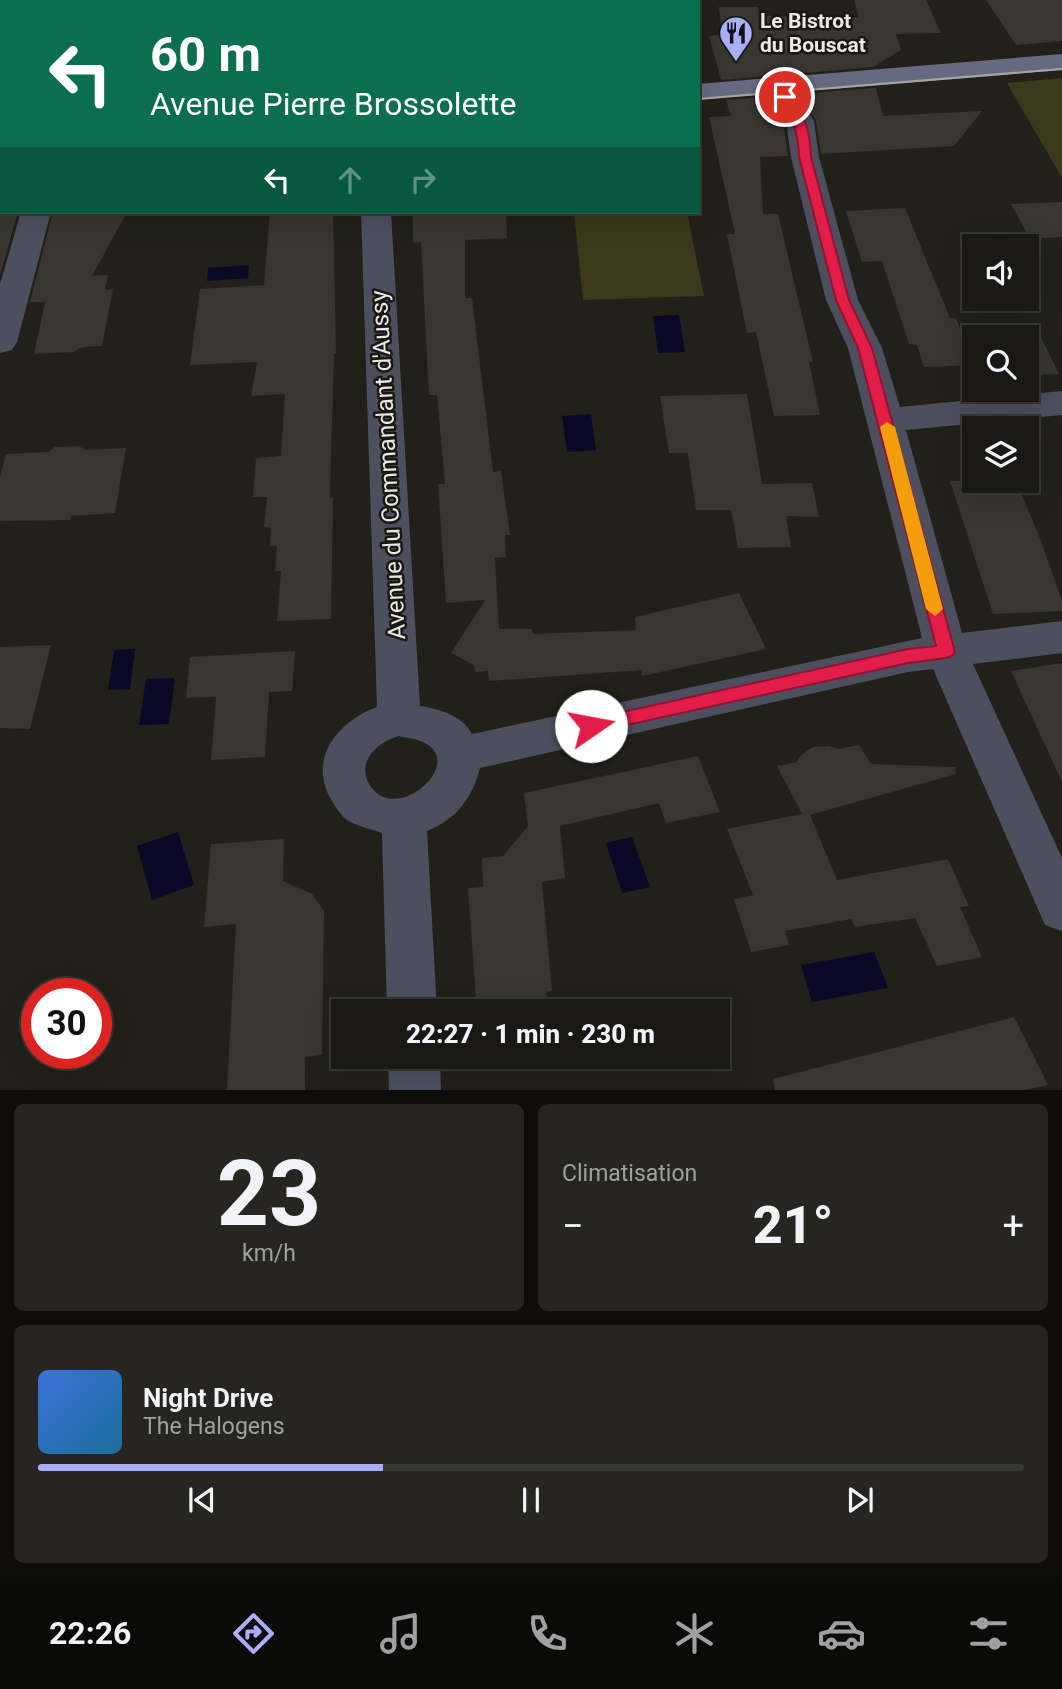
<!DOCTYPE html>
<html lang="fr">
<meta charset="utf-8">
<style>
:root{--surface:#191814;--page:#262522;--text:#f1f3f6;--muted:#9fa0a0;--line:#373734;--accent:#abaffb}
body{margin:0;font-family:Roboto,sans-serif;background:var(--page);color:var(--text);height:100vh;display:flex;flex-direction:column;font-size:26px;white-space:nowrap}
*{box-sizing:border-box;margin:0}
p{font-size:23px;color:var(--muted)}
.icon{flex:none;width:38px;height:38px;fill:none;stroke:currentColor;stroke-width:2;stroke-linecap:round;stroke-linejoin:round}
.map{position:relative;height:1090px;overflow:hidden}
.drawer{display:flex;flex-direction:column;gap:14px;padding:14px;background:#0e0d0b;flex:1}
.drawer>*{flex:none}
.hud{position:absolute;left:0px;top:0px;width:700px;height:214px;box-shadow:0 7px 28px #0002,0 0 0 2px var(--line);background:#0b6e4f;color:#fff;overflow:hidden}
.controls{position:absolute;left:962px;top:234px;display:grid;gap:14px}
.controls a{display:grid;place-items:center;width:77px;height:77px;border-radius:0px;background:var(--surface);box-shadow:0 7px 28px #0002,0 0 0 2px var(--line);font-size:35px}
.speed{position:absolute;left:21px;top:978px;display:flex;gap:14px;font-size:35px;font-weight:700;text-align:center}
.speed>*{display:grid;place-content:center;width:91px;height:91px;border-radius:50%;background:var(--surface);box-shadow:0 7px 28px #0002,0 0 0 2px var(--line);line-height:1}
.speed .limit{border:10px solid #d22;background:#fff;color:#111}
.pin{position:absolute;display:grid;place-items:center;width:60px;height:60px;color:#fff;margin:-30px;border:4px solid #fff;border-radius:50%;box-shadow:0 2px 7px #0007}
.me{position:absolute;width:77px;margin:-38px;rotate:78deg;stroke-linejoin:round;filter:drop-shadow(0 0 5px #0008)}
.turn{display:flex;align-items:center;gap:24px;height:147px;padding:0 35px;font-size:32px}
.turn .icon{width:91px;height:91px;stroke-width:2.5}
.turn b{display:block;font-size:49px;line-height:60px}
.lanes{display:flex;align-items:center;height:66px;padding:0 35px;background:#0003;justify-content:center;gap:35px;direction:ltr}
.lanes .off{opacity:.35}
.big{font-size:52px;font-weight:800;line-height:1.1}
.drawer .tile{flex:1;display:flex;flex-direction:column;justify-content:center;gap:10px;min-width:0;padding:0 24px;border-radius:10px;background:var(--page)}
.drawer .dial{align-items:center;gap:0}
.dial b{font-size:91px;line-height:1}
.song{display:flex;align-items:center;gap:21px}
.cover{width:84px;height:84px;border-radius:10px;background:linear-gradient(135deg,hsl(220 70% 55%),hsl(200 70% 35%))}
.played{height:7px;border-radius:4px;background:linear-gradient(90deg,var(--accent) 35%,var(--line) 35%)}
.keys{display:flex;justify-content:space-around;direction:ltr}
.heat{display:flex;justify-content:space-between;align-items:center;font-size:38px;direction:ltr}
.drawer .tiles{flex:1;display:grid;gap:14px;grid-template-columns:1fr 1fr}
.tile:last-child{grid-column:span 2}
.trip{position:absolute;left:331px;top:999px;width:399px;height:70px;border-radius:0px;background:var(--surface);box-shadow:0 7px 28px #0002,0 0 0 2px var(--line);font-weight:800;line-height:70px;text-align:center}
.tabs{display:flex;height:112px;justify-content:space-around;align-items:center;background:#0a0a08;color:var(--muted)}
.tabs .icon{width:49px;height:49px}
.tabs .active{color:var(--accent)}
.tabs b{font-size:32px;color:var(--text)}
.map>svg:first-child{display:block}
.green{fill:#3c381c}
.water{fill:#0a0826}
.building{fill:#37362f}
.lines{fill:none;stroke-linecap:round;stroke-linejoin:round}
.street{fill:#4d4f5f;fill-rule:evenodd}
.secondary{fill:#676983;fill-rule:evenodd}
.tram{stroke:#a6a5a1;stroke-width:2}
.route{fill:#e11d48;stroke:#92132f;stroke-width:2}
.slow{fill:#f59e0b}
.labels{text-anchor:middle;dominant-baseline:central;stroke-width:5;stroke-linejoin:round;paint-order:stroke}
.far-poi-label{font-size:21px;font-weight:bold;fill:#eae9e5;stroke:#181711;text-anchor:start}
.street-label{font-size:24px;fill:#eae9e5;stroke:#181711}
</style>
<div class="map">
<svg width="1062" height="1091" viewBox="0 0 1062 1091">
<rect width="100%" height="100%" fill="#21201a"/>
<g class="green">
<polygon points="1062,78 1062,178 1007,83"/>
<polygon points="574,212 687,212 704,296 583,300"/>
</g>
<g class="water">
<polygon points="249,265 248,278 207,281 208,268"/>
<polygon points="679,315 685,352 658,353 653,316"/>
<polygon points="591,414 596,450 567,452 562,416"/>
<polygon points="135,649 130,689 108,690 114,650"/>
<polygon points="175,678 169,724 139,725 146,679"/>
<polygon points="178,832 194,885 152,900 137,846"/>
<polygon points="632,837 650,887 622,893 606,843"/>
<polygon points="874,952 888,988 812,1002 801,965"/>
</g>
<g class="building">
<polygon points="854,0 926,0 941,33 896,34 901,50 873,67 721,80 709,36 722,35 719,7 758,7 759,16 859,18"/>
<polygon points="986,0 1062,0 1062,41 1016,45"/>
<polygon points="876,88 883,116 982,111 954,146 821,154 816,120 798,94"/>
<polygon points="754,98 771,104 783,122 788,156 760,157 763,214 778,214 813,362 809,362 820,415 774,416 756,332 747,333 727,234 735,234 709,117 731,116 726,100"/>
<polygon points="1062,202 1062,237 1030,239 1011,204"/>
<polygon points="905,208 950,318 956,318 960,328 1034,323 1059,374 1027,375 1027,338 975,338 975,365 924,367 917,345 909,344 882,261 862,262 846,211"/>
<polygon points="0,212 18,212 0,275"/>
<polygon points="53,212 127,212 92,276 108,275 105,290 113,289 102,346 82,347 73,352 34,354 45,302 30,302"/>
<polygon points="270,212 333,212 336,353 334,353 331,453 330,498 333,498 331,619 277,621 281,571 275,571 277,546 270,546 271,528 264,527 267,497 253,497 256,458 281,456 285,394 251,396 257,362 190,365 200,289 264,285"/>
<polygon points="413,212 506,212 507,238 465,240 465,298 472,298 493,472 501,471 510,535 505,535 506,557 495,558 499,629 532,629 533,634 636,630 635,617 739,593 766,649 642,676 642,670 489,681 488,671 475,672 474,665 451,653 485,600 446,603 438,484 445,484 437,395 429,395 421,242 413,243"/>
<polygon points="747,394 762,484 812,483 819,517 786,516 791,547 738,548 731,510 696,510 688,453 669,453 660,396"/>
<polygon points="79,446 85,450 126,448 115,513 71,516 70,520 0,521 0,477 6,454 48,452 55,447"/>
<polygon points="950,481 1016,481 1041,541 1062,601 1062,611 993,614"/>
<polygon points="51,645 30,729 0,728 0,647"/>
<polygon points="295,651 292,691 269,692 265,757 211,760 216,697 186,698 190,657"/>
<polygon points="1062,663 1062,782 1011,671"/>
<polygon points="859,745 871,764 955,767 956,774 810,815 837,880 948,859 969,906 960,907 982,957 937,966 915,918 855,927 851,919 785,931 789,945 751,952 734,899 753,895 727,829 802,814 777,766 797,762 801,755 813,747 829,746 838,749"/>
<polygon points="698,756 720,812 666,823 659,803 560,826 565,878 542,882 552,991 546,992 549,1012 477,1012 468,888 483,887 482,858 503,856 528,826 524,793"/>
<polygon points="284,839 283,881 312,894 324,911 322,1055 305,1057 305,1090 227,1090 236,924 204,927 211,844"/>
<polygon points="1014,1017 1048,1085 1026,1090 775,1090 773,1079"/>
</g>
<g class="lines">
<g class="street">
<path d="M758 79 791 91 805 106 814 121 819 157 858 300 882 348 900 407 1062 391V415L906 430 962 633 1062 621V653L973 664 1062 858V931L1045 925 933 669 908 672 480 768C473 797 456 820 427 831L437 1012H387L382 833C371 829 356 826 347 820 338 813 333 803 328 794 310 754 341 720 377 707L361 212H391L420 706C439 709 462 715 472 734L922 638 848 348 826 300 791 157 786 121 780 109 772 102 748 93 744 87 748 81ZM399 736C406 738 414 738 420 741 471 759 396 829 369 784 356 761 379 741 399 736Z"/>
<polygon points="21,212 51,212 17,342 12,350 0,353 0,284"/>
<polygon points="388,1057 440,1057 441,1091 389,1091"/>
</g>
<g class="secondary">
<polygon points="1062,54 1062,70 698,100 698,84"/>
<rect x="0" y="134" width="2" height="18"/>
</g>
<polyline class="tram" points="698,99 1062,69"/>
</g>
<path class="route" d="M781 95H789C805 117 810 129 811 157L849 300 872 348 955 652 952 656 946 658 908 663 591 733 585 731 582 726 585 721 591 719 908 649 936 646 858 348 836 300 799 157C798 132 793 117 779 97Z"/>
<polygon class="slow" points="887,422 895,427 943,609 935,616 926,609 880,427"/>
<defs>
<g id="restaurant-pin" transform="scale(1.75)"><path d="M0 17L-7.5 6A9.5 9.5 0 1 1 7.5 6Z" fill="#abaffb" stroke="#181711"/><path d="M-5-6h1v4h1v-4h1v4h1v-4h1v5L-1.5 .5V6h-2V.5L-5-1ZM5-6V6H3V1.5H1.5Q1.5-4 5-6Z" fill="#111"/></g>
</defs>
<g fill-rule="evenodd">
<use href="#restaurant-pin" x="736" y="33"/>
</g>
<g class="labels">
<g class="far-poi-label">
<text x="760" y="21">Le Bistrot<tspan x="760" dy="24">du Bouscat</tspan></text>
</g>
<g class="street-label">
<text transform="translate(388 465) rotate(-93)">Avenue du Commandant d'Aussy</text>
</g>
</g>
</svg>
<div class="controls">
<a><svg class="icon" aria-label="sound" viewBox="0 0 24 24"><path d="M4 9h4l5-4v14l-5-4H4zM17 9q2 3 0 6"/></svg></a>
<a><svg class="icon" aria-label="search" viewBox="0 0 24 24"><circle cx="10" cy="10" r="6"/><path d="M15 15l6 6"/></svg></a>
<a><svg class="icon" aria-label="layers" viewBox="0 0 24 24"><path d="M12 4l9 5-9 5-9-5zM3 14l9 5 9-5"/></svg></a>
</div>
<div class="speed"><div class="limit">30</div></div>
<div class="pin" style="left:785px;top:97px;background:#d93025"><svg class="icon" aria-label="arrive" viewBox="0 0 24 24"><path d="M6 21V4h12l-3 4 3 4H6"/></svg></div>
<svg class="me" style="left:591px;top:726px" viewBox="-20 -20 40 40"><circle r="19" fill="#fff"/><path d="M0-13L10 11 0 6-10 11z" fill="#e11d48"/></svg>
<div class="trip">22:27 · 1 min · 230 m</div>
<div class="hud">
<div class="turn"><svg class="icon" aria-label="left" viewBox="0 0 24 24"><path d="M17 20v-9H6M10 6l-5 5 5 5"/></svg><div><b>60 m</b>Avenue Pierre Brossolette</div></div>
<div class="lanes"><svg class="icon" aria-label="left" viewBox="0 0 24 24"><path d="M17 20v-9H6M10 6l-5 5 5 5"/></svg><svg class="icon off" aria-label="ahead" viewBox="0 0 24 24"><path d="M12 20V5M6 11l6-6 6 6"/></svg><svg class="icon off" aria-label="right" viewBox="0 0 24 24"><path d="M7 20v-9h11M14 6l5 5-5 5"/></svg></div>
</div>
</div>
<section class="drawer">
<div class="tiles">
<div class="tile dial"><b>23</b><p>km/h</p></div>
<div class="tile"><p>Climatisation</p>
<div class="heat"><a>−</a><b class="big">21°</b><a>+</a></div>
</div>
<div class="tile">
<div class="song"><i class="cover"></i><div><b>Night Drive</b><p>The Halogens</p></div></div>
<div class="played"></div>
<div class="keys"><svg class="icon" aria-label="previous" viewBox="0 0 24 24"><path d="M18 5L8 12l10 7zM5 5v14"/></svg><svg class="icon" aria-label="pause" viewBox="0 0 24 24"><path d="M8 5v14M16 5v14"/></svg><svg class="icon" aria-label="next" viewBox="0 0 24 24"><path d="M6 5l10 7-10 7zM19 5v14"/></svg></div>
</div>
</div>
</section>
<nav class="tabs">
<b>22:26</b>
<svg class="icon active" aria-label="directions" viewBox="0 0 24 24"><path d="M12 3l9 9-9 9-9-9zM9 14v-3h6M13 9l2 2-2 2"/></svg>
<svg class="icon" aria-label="music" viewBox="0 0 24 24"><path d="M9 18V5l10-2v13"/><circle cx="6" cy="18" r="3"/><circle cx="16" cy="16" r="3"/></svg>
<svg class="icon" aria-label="phone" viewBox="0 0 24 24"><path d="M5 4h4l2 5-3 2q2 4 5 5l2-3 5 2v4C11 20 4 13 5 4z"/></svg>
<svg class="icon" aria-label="climate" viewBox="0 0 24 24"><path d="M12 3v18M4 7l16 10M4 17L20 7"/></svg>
<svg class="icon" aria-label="car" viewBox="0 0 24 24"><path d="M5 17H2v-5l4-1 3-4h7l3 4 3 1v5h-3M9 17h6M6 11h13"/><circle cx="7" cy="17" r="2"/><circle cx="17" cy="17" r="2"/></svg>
<svg class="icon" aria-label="filters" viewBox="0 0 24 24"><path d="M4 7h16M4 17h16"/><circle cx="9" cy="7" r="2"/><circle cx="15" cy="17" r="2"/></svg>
</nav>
